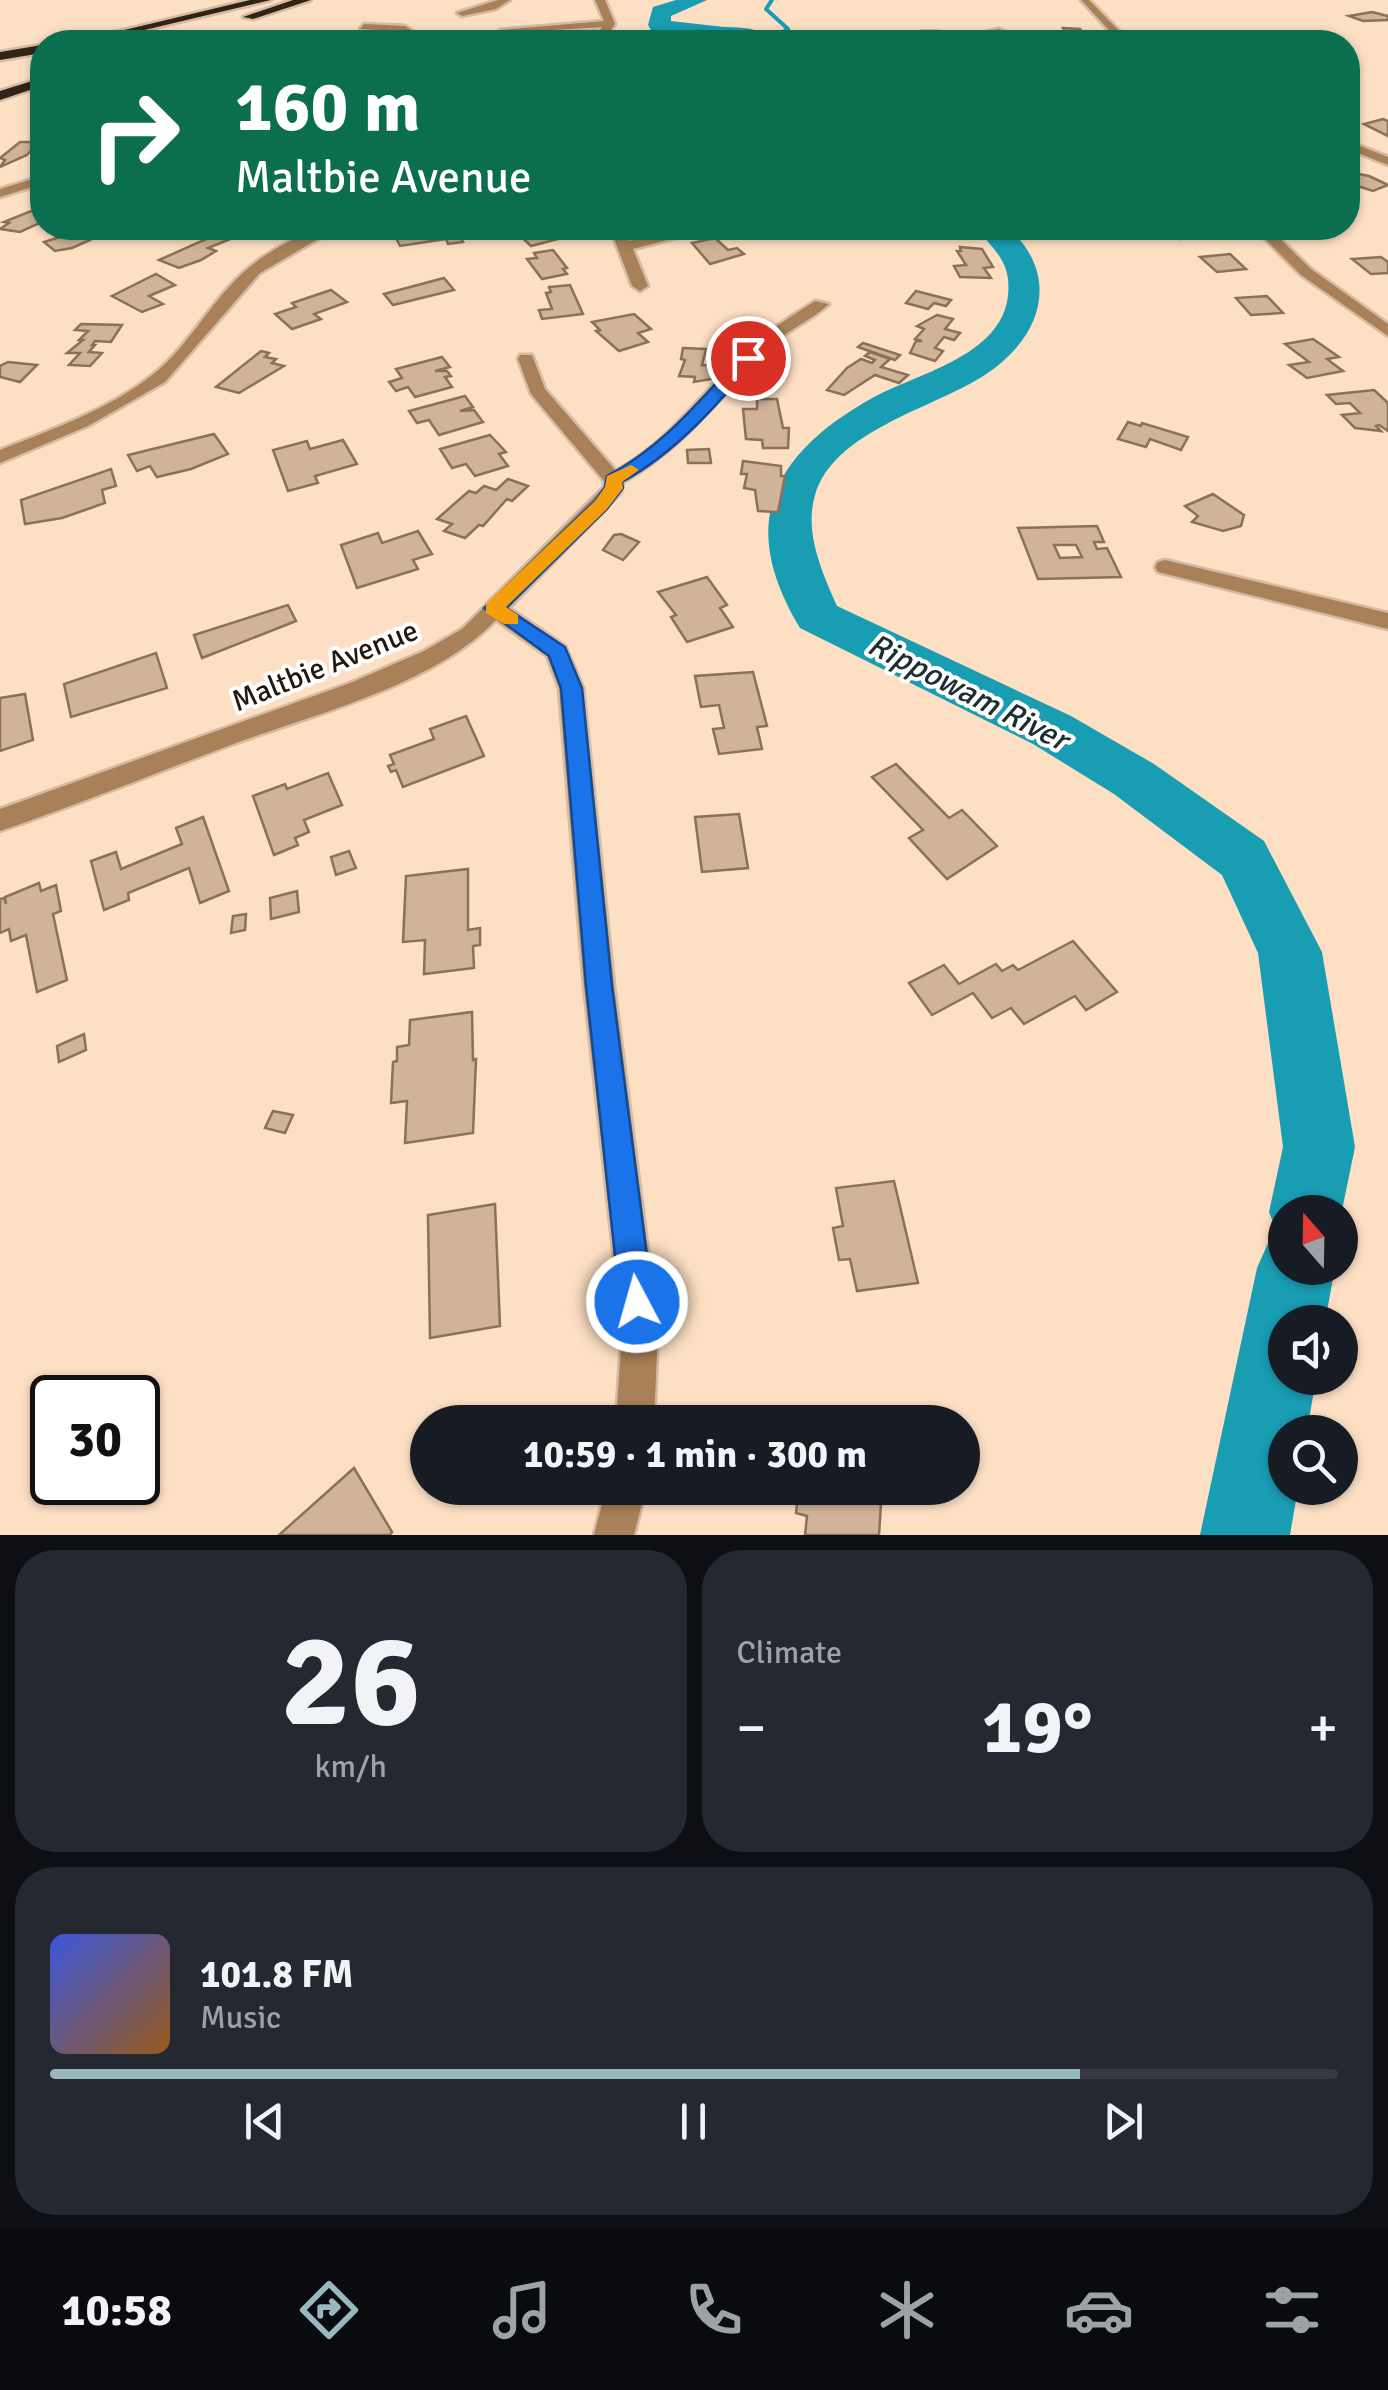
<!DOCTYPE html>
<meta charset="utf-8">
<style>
:root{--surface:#171b24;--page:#242831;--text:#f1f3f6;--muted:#9ea1a6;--line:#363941;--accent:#97b8bf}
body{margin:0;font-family:Signika,sans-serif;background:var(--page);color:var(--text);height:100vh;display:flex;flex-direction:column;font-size:38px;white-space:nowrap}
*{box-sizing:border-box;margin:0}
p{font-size:32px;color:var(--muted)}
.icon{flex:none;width:55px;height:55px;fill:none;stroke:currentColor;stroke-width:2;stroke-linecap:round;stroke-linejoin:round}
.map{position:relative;height:1535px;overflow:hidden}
.drawer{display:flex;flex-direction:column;gap:15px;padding:15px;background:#0d0f14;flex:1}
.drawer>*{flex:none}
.banner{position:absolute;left:30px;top:30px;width:1330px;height:210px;border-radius:40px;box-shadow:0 2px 8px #0004;background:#0b6e4f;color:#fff;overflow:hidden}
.needle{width:65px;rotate:340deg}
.fabs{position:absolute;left:1268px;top:1195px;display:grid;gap:20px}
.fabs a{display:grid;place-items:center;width:90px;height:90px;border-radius:50%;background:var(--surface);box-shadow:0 2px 8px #0004;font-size:50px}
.speed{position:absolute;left:30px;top:1375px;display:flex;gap:20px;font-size:50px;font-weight:700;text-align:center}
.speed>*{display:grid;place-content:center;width:130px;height:130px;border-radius:50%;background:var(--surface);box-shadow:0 2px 8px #0004;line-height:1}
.speed .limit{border:5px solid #111;border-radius:15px;background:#fff;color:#111}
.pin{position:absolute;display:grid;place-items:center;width:85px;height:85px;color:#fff;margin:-42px;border:5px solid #fff;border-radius:50%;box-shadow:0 2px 10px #0007}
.me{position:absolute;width:110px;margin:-55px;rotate:354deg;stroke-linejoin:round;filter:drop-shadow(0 0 8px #0008)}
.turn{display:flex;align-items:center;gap:35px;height:210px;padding:0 40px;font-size:45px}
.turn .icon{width:130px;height:130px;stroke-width:2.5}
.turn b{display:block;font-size:70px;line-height:85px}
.big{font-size:75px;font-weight:700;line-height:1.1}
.drawer .tile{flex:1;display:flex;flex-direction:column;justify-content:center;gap:15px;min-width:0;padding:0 35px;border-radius:40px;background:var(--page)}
.drawer .dial{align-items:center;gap:0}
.dial b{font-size:130px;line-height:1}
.song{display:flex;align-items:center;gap:30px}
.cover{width:120px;height:120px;border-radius:15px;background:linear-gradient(135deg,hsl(230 70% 55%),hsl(30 70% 35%))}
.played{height:10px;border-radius:5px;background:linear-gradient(90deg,var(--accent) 80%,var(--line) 80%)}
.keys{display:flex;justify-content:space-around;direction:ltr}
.heat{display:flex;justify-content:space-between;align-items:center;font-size:55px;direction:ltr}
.drawer .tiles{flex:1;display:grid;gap:15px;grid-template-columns:1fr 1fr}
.tile:last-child{grid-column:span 2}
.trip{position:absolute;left:410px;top:1405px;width:570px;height:100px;border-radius:50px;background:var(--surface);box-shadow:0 2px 8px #0004;font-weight:700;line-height:100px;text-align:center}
.tabs{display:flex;height:160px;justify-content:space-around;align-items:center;background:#090b0e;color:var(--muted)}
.tabs .icon{width:70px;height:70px}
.tabs .on{color:var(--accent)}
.tabs b{font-size:45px;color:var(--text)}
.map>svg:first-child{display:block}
.water{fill:#199db3}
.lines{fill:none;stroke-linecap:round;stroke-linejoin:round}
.stream{stroke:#199db3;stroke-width:4}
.river{fill:#199db3;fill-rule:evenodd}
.building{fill:#d0b399;stroke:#8b7158;stroke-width:2.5;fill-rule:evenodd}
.minor-casing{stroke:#d6bba3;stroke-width:5}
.highway-casing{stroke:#d6bba3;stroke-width:5}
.minor{fill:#a98057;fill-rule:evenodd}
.highway{fill:#322415;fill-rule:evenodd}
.route{fill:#1a73e8;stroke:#114b97;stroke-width:2.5}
.slow{fill:#f59e0b}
.labels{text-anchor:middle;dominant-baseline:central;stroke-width:8;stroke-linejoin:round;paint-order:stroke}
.street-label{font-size:30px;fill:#22180e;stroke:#fff}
.water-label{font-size:32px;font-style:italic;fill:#192d32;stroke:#fff}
</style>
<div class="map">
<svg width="1388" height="1535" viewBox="0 0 1388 1535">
<rect width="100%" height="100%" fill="#fddfc4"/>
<path class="water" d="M668 24C697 33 724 23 755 30L752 31 757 37 735 40 667 32 643 33Z"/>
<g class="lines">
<polyline class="stream" points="772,0 766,9 788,29 778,35"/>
<g class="river">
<polygon points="676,0 707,0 671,16 671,21 814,37 817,42 714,40 651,30 648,25 653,7"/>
<path d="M977 228H1009C1064 280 1039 342 980 378 932 408 833 432 815 495 804 532 822 572 837 606L1071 716 1154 764 1264 841 1322 952 1355 1147 1340 1220V1212H1285V1268H1335L1325 1322H1285V1378H1316L1307 1432H1285V1488H1298L1290 1535H1200L1257 1268 1269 1241 1279 1236 1269 1212 1283 1147 1258 953 1222 875 1114 794 1033 744 800 628C736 522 773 453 874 397 922 371 1016 353 1008 279 1005 256 989 245 977 228Z"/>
</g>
</g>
<g class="building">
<polygon points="1372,12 1388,16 1388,20 1363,21 1349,16"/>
<polygon points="1063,28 1080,29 1091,42 1069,42"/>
<polygon points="922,31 940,31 947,42 925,42"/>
<polygon points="1383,119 1388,121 1388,136 1364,124"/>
<polygon points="20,142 38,142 27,155 0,167 5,160 0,158"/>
<polygon points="1348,172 1369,176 1388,185 1373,191 1348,183"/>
<polygon points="31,211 42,213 42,222 20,232 0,229 9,223 4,222"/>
<polygon points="89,228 99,236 72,248 55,251 44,242"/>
<polygon points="434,228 455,228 463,242 448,244 446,239 400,246 396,238 436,231"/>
<polygon points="557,228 551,229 562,238 531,246 513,229"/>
<polygon points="1170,228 1201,228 1207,237 1180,239"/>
<polygon points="215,235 228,240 208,248 216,251 201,260 179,268 159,260"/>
<polygon points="715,238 728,250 737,248 744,254 710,264 692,243"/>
<polygon points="960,247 982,249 993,267 984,268 991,278 960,277 954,266 966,265 957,251 961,251"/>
<polygon points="553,250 567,268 563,269 567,274 542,279 527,259 537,258 534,253"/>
<polygon points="1230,254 1246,269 1217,272 1200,257"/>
<polygon points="1381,257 1388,262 1388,273 1371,274 1352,259"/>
<polygon points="156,274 175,285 149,296 163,304 142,312 112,296"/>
<polygon points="444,278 454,290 393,305 384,294"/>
<polygon points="570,285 583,314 542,319 539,310 552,309 546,293 551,292 549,287"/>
<polygon points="331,290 347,302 314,314 321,319 292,329 275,314 296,307 292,303"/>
<polygon points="916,291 951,300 946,306 934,303 928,309 906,303"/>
<polygon points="1267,296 1283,313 1251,315 1236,298"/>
<polygon points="634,314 651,329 638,333 648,342 619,351 596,331 600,330 592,322"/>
<polygon points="937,315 953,319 945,329 960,333 954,340 944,337 935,348 943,351 935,361 910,353 916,341 922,341 915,339 924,329 917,326"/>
<polygon points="81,324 122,325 111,342 95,341 92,345 95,345 89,352 102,353 90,366 69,365 80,353 67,353 83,340 79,340 88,331 75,330"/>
<polygon points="1313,339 1339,357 1327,359 1343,371 1307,378 1289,365 1309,362 1285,344"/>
<polygon points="863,343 900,355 895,360 858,347"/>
<polygon points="683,348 706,349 702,365 719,366 717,378 694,382 695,377 679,376 685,360 681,359"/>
<polygon points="261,351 269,353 265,357 276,359 272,363 284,366 239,393 216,387"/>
<polygon points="870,352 890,359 881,367 908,375 899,383 875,375 844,395 827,390 847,368 861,359 872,363 875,360 865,356"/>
<polygon points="442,357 450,367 435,371 447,371 451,376 445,377 452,387 415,397 408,387 396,391 389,382 402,378 396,369"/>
<polygon points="8,362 37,365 20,382 0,377 0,366"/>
<polygon points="1374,390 1388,403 1388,431 1379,425 1376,426 1381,431 1355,428 1342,415 1360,413 1350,403 1336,404 1327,395"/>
<polygon points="465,396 473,407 460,411 474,410 483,422 439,435 429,420 417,423 409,411"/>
<polygon points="757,399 777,399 783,428 789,428 788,448 763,448 762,440 746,439 743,409 757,409"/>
<polygon points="1128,422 1141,426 1142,423 1188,437 1181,450 1150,439 1146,447 1118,439"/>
<polygon points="214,434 228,454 191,469 157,477 150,466 137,471 128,455"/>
<polygon points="490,435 506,452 499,454 508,466 475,476 466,464 452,468 440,449"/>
<polygon points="343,440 357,464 315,476 318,483 288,491 273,450 307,441 310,449"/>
<polygon points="709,449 711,463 688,463 687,450"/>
<polygon points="743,461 781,466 781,476 785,476 778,512 758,511 755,490 744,488 747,474 741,474"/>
<polygon points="111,469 116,486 102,490 105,503 62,518 25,524 21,500"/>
<polygon points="508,479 528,486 512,501 507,499 483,526 479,525 465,538 444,531 452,524 437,519 469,491 476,493 484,486 496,490"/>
<polygon points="1213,494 1244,515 1241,526 1223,531 1192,522 1198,516 1185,506"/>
<path d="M1097 526 1104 542H1094L1097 549 1107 548 1121 577 1038 579 1018 528ZM1054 545H1076L1082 557 1060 558Z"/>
<polygon points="418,531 432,554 413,560 418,569 357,588 341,545 378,533 382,543"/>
<polygon points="621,534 639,542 623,560 603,550 614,535"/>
<polygon points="707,577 727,605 720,608 733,627 687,642 671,617 676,615 658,592"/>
<polygon points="288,605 296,621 202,658 194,635"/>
<polygon points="156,653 167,688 71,717 64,684"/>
<polygon points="753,672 767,726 757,727 762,749 719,754 713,729 724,728 719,705 701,707 695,676"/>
<polygon points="25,694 33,740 0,751 0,698"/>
<polygon points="466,716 484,756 403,787 396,770 391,772 388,766 394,764 390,755 434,739 430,729"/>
<polygon points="896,764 949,818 962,810 997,846 947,879 909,838 923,830 872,777"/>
<polygon points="328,773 342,805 304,820 309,832 295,838 298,845 274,855 253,796 285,784 287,789"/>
<polygon points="739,814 748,868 702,872 695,817"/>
<polygon points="203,817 229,891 200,903 189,868 128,893 129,900 104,910 91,861 116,852 121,869 182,844 176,828"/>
<polygon points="349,851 356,868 336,875 331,857"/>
<polygon points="468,869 468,930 480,928 480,945 473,946 474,968 424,974 425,940 403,942 406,876"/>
<polygon points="39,883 41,891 56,885 61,911 53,914 67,980 37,992 26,935 11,941 9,929 0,933 0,899 4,898 6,904 5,897"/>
<polygon points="297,891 299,912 271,919 270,898"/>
<polygon points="246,914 245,930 231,933 233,916"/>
<polygon points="1073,941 1117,992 1086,1010 1075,996 1024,1024 1011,1008 992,1018 973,993 932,1015 909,983 944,965 959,984 996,964 1002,971 1013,965 1018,970"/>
<polygon points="472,1012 473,1060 476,1059 473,1133 405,1143 407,1101 391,1103 393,1062 397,1061 397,1047 409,1045 410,1020"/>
<polygon points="84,1034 86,1050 59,1062 57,1046"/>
<polygon points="273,1111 293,1115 285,1133 265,1128"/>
<polygon points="894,1181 918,1283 857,1291 850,1259 839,1260 833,1228 843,1226 836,1188"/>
<polygon points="495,1204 500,1326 430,1338 428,1215"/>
<polygon points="354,1468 392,1532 390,1535 279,1535"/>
<polygon points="799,1488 882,1488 879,1535 805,1535 807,1516 796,1513"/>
</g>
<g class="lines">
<g class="minor-casing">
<g id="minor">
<polygon points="498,0 510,0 496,9 462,16 457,13"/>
<polygon points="595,0 605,0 615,24 602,42 592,42 602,27 505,33 500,30 604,21"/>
<polygon points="1081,0 1089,0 1130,42 1120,42"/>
<polygon points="364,24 405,26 429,42 418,42 399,31 360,29"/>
<path d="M999 29 1018 38C1006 47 986 44 974 35ZM998 35 1004 38 999 42 990 36Z"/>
<polygon points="1348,141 1388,157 1388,165 1348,149"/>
<polygon points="42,176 42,184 0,197 0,189"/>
<path d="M319 228H337L260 273 165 382 88 426 0 463V450C55 428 120 406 165 364 189 341 206 312 229 287 253 259 286 241 319 228Z"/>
<polygon points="610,228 624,228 629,241 689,228 713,228 633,249 648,286 640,291 632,286"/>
<polygon points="1254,228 1269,228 1311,269 1388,324 1388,336 1301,275"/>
<path d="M815 301 829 304C812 320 789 329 772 345 721 393 685 448 623 482L621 492 509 608 565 646 583 688 614 986 658 1330 654 1422H616L622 1330 584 986 559 688 547 656 496 620C435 684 319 713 236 743 158 772 80 804 0 831V809L350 683 424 651 462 629 604 487V481L531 394 518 359 520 355H532L545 389 616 471C677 438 711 378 764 335 780 323 798 312 815 301Z"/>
<polygon points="1165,560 1388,613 1388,629 1158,572 1155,567 1158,562"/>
<polygon points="606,1488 646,1488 634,1535 594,1535"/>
</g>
</g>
<g class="highway-casing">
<g id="highway">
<polygon points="250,0 271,0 94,42 74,42"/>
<polygon points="293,0 311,0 253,19 243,17"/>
<polygon points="42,45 42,53 0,60 0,52"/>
<polygon points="42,78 42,86 0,100 0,91"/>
</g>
</g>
<use href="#minor" class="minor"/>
<use href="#highway" class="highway"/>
</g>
<path class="route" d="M743 354 756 358C718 405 675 453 622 482L623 488 607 509 506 608 565 647 582 688 612 986 653 1302 648 1314 637 1319 625 1314 620 1302 586 986 561 688 549 656 484 608 595 501 605 487 607 476C664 446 699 401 743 354Z"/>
<polygon class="slow" points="631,465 639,470 622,482 623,488 607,509 506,607 518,615 518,624 504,624 486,613 486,604 595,501 605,487 607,476"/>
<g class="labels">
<g class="street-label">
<text transform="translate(325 666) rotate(-22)">Maltbie Avenue</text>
</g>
<g class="water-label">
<text transform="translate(968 692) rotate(27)">Rippowam River</text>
</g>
</g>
</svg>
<div class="fabs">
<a><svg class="needle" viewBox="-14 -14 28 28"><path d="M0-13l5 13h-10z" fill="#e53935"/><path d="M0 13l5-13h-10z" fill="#9ea1a6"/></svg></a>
<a><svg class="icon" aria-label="sound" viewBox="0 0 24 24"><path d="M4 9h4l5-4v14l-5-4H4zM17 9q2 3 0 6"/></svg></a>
<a><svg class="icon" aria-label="search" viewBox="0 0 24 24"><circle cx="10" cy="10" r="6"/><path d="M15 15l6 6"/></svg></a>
</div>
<div class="speed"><div class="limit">30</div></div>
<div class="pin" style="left:748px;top:358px;background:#d93025"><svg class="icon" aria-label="arrive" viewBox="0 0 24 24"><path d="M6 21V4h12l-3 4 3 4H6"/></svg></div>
<svg class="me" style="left:637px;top:1302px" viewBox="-20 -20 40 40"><circle r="17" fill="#1a73e8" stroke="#fff" stroke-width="3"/><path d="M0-11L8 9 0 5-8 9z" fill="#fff"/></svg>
<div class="trip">10:59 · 1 min · 300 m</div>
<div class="banner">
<div class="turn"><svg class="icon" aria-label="right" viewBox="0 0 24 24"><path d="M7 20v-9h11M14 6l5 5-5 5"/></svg><div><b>160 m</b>Maltbie Avenue</div></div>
</div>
</div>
<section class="drawer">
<div class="tiles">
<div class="tile dial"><b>26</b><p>km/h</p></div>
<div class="tile"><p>Climate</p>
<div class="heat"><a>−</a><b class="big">19°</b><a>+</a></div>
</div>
<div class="tile">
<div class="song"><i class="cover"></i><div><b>101.8 FM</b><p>Music</p></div></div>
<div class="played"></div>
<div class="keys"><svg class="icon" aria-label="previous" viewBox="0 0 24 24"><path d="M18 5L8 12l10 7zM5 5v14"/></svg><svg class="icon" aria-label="pause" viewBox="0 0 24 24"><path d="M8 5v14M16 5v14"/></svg><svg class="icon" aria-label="next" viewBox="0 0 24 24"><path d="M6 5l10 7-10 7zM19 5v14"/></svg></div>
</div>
</div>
</section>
<nav class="tabs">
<b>10:58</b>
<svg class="icon on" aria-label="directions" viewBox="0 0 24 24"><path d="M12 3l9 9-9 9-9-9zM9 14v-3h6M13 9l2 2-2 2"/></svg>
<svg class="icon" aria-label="music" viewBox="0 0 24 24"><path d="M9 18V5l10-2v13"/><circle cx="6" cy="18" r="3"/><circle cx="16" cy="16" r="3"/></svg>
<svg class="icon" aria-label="phone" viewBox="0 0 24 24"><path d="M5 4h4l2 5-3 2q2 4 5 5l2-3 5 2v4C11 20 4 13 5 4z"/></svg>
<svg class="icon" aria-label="climate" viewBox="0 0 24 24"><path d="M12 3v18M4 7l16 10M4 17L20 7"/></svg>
<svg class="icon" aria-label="car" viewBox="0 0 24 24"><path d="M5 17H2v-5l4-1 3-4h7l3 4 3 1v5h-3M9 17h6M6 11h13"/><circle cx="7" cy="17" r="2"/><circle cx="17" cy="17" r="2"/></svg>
<svg class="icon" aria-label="filters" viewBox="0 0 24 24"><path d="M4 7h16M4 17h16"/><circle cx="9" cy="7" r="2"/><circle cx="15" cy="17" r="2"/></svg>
</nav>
